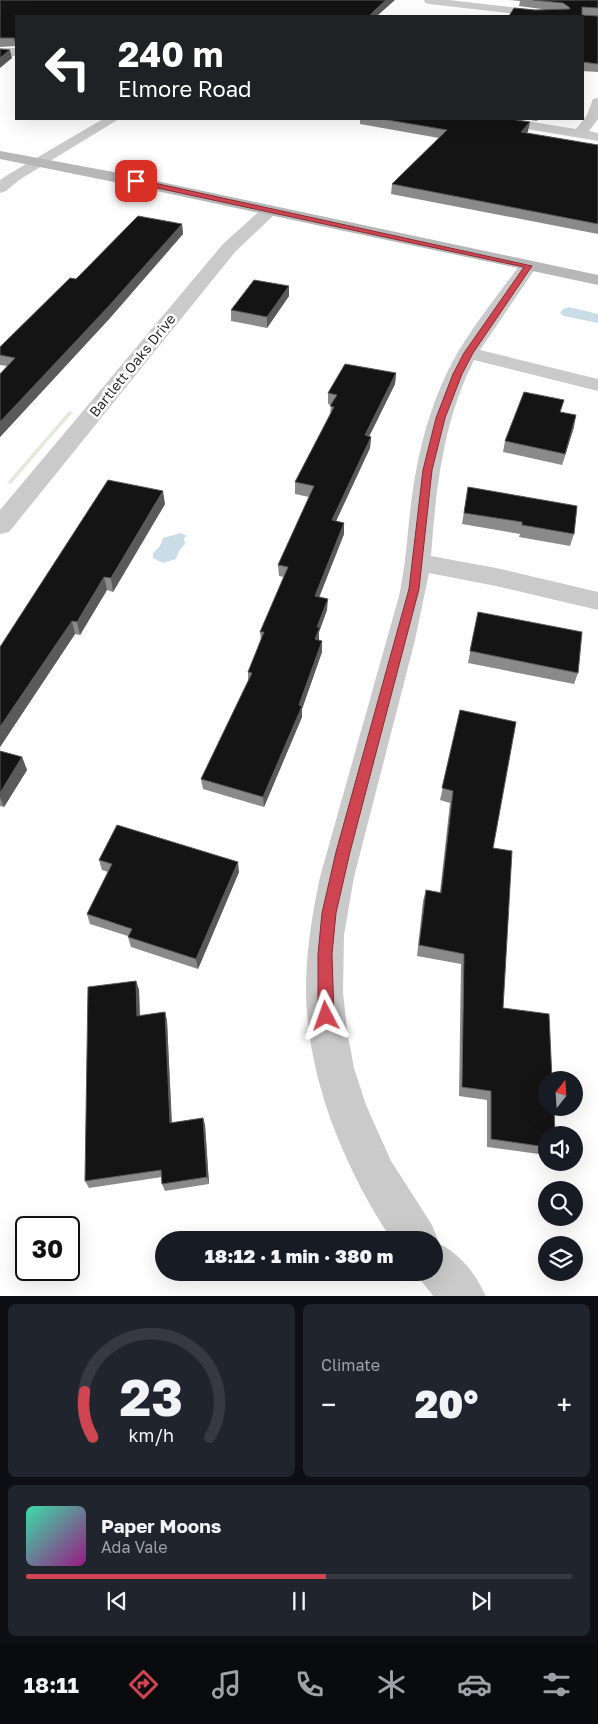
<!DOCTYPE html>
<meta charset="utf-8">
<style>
:root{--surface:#171b24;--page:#20242c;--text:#f1f3f6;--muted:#9ea1a6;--line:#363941;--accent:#cf4451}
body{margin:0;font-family:"Golos Text",sans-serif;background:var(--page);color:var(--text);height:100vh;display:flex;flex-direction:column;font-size:19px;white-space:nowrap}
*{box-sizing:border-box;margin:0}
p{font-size:16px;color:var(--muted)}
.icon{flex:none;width:28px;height:28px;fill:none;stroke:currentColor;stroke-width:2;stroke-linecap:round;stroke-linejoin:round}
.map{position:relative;height:1296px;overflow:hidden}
.sheet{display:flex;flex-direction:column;gap:8px;padding:8px;background:#0d0f14;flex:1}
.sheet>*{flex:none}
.top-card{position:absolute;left:15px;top:15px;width:569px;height:105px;border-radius:0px;box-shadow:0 5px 20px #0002;background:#202124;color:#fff;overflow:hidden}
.needle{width:32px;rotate:17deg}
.controls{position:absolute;left:538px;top:1071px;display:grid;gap:10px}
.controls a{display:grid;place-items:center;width:45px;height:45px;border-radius:50%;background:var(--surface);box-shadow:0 5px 20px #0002;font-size:25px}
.speed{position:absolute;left:15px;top:1216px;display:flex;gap:10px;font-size:25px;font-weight:700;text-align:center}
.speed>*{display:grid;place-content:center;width:65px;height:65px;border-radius:50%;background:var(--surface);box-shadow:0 5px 20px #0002;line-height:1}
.speed .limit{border:2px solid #111;border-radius:8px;background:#fff;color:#111}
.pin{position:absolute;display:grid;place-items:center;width:42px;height:42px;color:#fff;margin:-21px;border-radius:10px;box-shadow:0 2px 8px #0006}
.me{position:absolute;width:55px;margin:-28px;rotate:356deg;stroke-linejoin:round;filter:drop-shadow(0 0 4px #0008)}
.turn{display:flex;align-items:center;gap:18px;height:105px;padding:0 20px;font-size:22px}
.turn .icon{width:65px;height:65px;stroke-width:2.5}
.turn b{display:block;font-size:35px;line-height:42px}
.big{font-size:38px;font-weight:800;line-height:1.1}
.sheet .card{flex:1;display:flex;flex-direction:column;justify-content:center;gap:8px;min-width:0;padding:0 18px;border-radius:8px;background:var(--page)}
.sheet .dial{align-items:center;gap:0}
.dial svg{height:130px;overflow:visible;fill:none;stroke:var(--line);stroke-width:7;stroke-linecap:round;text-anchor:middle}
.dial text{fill:var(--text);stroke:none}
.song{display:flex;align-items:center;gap:15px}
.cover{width:60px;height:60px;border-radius:8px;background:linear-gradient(135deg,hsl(160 70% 55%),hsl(310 70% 35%))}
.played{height:5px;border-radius:2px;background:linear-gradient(90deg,var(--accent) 55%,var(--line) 55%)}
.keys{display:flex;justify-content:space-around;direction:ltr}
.heat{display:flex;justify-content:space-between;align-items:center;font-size:28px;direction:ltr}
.sheet .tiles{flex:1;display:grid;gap:8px;grid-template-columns:1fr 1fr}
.card:last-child{grid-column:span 2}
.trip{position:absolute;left:155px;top:1231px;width:288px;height:50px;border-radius:25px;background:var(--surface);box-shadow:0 5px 20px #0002;font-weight:800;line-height:50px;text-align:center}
.dock{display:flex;height:80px;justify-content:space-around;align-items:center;background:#090b0e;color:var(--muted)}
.dock .icon{width:35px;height:35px}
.dock .selected{color:var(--accent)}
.dock b{font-size:22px;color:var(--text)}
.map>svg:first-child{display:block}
.green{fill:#e3e9dc}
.water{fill:#cadce6}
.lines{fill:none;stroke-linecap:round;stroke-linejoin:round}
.street{fill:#cacaca;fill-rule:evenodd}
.secondary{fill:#b7b7b7;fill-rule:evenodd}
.wall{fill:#8a8a8a}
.shaded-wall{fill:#5a5a5a}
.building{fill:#141414;stroke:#5a5a5a}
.route{fill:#cf4451;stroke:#872c35}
.labels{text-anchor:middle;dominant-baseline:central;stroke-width:5;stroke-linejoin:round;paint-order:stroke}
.far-street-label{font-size:14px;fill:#2d2d2d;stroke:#fff}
</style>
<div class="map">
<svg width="598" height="1297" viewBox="0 0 598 1297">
<rect width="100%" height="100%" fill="#fff"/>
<polygon class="green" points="69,411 73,412 11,484 7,483"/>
<g class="water">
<polygon points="569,307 598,314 598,323 564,316 560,313 563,309"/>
<polygon points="181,533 187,536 184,538 185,544 179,551 176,559 163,563 153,558 153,553 160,546 163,538"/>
</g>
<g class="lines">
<g class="street">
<polygon points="424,0 449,0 561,13 567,16 534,16 429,4 425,3"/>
<rect x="0" y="48" width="16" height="8"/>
<polygon points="598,98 598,119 589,131 598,133 598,141 491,123 484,119 514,119 576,129 587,115 593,99"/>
<polygon points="103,119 119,119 19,180 6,191 0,193 0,180 9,174"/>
<polygon points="270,205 276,207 278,210 276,213 235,252 9,532 0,534 0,510 223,244 264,207"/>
<path d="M528 261 534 262 537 266 480 350 598 379V391L474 360C443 422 436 488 431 556L496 568 598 592V610L496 586 429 573 415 640 354 877 344 935 343 992 347 1030 354 1068 366 1105 391 1161 432 1225 438 1240 437 1243C459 1252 477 1275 486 1297H434L419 1278 416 1272H434V1240H392C344 1168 307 1078 306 991 306 952 312 915 320 877L399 596C408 555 408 512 416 471 423 433 435 394 454 359 473 325 499 294 522 262Z"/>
</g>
<polygon class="secondary" points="0,151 119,173 598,275 598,285 119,183 0,159"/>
</g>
<g class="wall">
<polygon points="0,0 387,7 16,16 16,47 16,46 0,47"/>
<polygon points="509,0 598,0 598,16 582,15 598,16 598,72 582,71 582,16 535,10 549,10 519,6 520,1"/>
<polygon points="360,119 510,119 528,131 527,133 598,145 598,234 391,194 392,184 439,138 360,124"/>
<polygon points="524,119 538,119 537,121"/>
<polygon points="182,224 183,234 110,318 0,437 0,374 7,366 0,365 0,347 76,279"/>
<polygon points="289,296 267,328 231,321 231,310"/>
<polygon points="396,373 395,384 369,436 371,437 370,448 336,521 344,523 344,534 319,597 327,610 319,632 319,640 322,652 302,709 302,717 264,807 203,789 201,779 248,681 248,672 261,640 260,632 284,577 279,576 278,565 309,497 295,494 295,482 330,415 331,405 328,404 328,393"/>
<polygon points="561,412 574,427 562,465 503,452 505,441"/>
<polygon points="468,487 574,534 570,546 519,537 520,534 462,524"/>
<polygon points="165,504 113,592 107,590 80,635 75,634 0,747 0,647"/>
<polygon points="478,612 578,673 574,684 468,663"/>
<polygon points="460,710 493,848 503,1008 546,1135 546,1155 487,1147 487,1100 459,1096 461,964 417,956 423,901 426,890 440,892 450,803 440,800"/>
<polygon points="0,751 22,757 27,770 4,807 0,806"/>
<polygon points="99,860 239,872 198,969 131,947 128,937 128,936 90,924 87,914 108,872 102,870"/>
<polygon points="136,981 139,990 140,1016 165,1012 167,1021 172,1123 203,1118 205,1125 209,1184 165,1191 162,1184 162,1177 89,1188 85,1181"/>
</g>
<g class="shaded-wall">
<polygon points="386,0 395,0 377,16 369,16"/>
<polygon points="10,50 12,58 0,68 0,58"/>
<polygon points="530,122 528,131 520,141 521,132"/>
<polygon points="182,224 183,234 110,318 0,437 0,422"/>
<polygon points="289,286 289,296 267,328 267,317"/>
<polygon points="396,373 395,384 364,447 365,435"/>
<polygon points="576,415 574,427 562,465 565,454"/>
<polygon points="371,437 370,448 331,532 332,520"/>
<polygon points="163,491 165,504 113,592 111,578"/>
<polygon points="344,523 344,534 315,608 315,596"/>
<polygon points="104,577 107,590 80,635 77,622"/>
<polygon points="328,599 327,610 319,632 319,639 315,651 315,639 317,627"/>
<polygon points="72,621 75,634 0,747 0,727"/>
<polygon points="322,641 322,652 302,709 302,717 264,807 263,797 299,705"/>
<polygon points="22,757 27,770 4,807 0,797 0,793"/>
<polygon points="238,862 239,872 198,969 196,959"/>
<polygon points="136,981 139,990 140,1025 137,1016"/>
<polygon points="165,1012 167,1021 172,1130 170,1123"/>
<polygon points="203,1118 205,1125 209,1184 207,1177"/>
</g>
<g class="building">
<polygon points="0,0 386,0 369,16 16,16 16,44 14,38 0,38"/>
<polygon points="533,0 598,0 598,8 582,7 582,15 598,16 598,64 582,62 582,16 509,16 514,8 535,10 570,9 569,7 563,3"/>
<polygon points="0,49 10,50 0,58"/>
<polygon points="382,119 510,119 530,122 521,132 598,145 598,224 392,184 447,130"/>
<polygon points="138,216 182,224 108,307 0,422 0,374 15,358 0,355 0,347 70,278 76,279"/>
<polygon points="254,280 289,286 267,317 231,310"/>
<polygon points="345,364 396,373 365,435 371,437 332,520 344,523 315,596 328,599 317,627 320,627 315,639 322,641 299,705 302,706 263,797 201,779 252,673 248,672 264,632 260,632 288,567 278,565 314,486 295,482 334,407 330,406 337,395 328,393"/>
<polygon points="524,392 564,400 560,412 576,415 565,454 505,441"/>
<polygon points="108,480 163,491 111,578 104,577 77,622 72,621 0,727 0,647"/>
<polygon points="468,487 577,506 574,534 522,525 522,522 464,513"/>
<polygon points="478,612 582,632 578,673 470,651"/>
<polygon points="460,710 516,722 493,848 512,851 503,1008 549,1014 552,1080 546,1080 546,1108 554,1108 555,1135 546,1135 546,1147 491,1139 491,1091 462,1087 464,954 419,945 426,890 441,893 453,791 442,788"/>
<polygon points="0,751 22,757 0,793"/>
<polygon points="117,825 238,862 196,959 128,937 132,929 87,914 112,864 99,860"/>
<polygon points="136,981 137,1016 165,1012 170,1123 203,1118 207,1177 162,1184 161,1170 85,1181 88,987"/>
</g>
<polygon class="route" points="136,179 532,266 473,353 462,374 445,418 432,470 419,589 350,852 336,913 332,954 334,1016 331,1022 326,1024 321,1022 318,1016 318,954 322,913 336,852 409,589 423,470 436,418 453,374 464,353 524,267 134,183 133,181"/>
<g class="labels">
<g class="far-street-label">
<text transform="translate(132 365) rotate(-51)">Bartlett Oaks Drive</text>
</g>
</g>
</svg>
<div class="controls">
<a><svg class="needle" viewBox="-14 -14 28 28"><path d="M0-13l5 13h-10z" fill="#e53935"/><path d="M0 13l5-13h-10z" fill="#9ea1a6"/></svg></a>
<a><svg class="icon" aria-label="sound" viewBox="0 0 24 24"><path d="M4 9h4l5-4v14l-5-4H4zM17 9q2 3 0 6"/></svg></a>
<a><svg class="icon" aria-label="search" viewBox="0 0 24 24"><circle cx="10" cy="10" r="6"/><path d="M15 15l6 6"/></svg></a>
<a><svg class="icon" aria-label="layers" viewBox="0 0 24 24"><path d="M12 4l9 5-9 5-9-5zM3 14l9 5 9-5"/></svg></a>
</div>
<div class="speed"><div class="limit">30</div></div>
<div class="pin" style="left:136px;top:181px;background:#d93025"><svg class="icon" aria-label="arrive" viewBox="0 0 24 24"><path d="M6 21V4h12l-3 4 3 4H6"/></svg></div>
<svg class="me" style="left:326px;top:1016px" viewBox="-20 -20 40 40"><path d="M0-17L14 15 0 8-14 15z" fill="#cf4451" stroke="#fff" stroke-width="4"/></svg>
<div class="trip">18:12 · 1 min · 380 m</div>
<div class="top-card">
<div class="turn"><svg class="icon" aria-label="left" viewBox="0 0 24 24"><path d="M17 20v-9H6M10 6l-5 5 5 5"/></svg><div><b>240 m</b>Elmore Road</div></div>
</div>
</div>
<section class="sheet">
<div class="tiles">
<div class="card dial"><svg viewBox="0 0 100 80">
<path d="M14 69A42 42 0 1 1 86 69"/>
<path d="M14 69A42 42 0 0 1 9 41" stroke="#cf4451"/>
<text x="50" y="56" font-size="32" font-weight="700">23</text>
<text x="50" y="72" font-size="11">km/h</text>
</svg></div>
<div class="card"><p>Climate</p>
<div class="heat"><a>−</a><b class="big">20°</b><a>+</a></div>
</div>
<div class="card">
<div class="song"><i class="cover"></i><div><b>Paper Moons</b><p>Ada Vale</p></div></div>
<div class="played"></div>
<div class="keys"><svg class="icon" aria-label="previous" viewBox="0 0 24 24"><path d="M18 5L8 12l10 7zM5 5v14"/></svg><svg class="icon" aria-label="pause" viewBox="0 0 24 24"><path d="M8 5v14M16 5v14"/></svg><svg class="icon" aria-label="next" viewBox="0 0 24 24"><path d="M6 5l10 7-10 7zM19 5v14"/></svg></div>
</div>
</div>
</section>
<nav class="dock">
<b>18:11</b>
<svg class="icon selected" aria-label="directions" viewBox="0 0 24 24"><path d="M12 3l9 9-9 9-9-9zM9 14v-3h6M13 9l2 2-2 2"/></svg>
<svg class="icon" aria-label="music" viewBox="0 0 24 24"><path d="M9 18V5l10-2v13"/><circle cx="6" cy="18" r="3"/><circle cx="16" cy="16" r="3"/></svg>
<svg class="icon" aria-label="phone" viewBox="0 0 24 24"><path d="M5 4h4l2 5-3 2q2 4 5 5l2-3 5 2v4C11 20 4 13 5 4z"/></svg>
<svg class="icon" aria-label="climate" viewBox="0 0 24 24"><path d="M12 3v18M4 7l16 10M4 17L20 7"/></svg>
<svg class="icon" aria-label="car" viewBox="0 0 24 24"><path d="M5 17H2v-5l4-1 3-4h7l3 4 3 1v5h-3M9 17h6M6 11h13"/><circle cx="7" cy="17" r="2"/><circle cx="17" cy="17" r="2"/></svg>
<svg class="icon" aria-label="filters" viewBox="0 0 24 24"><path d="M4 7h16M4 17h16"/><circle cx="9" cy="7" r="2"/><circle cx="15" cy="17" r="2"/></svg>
</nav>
